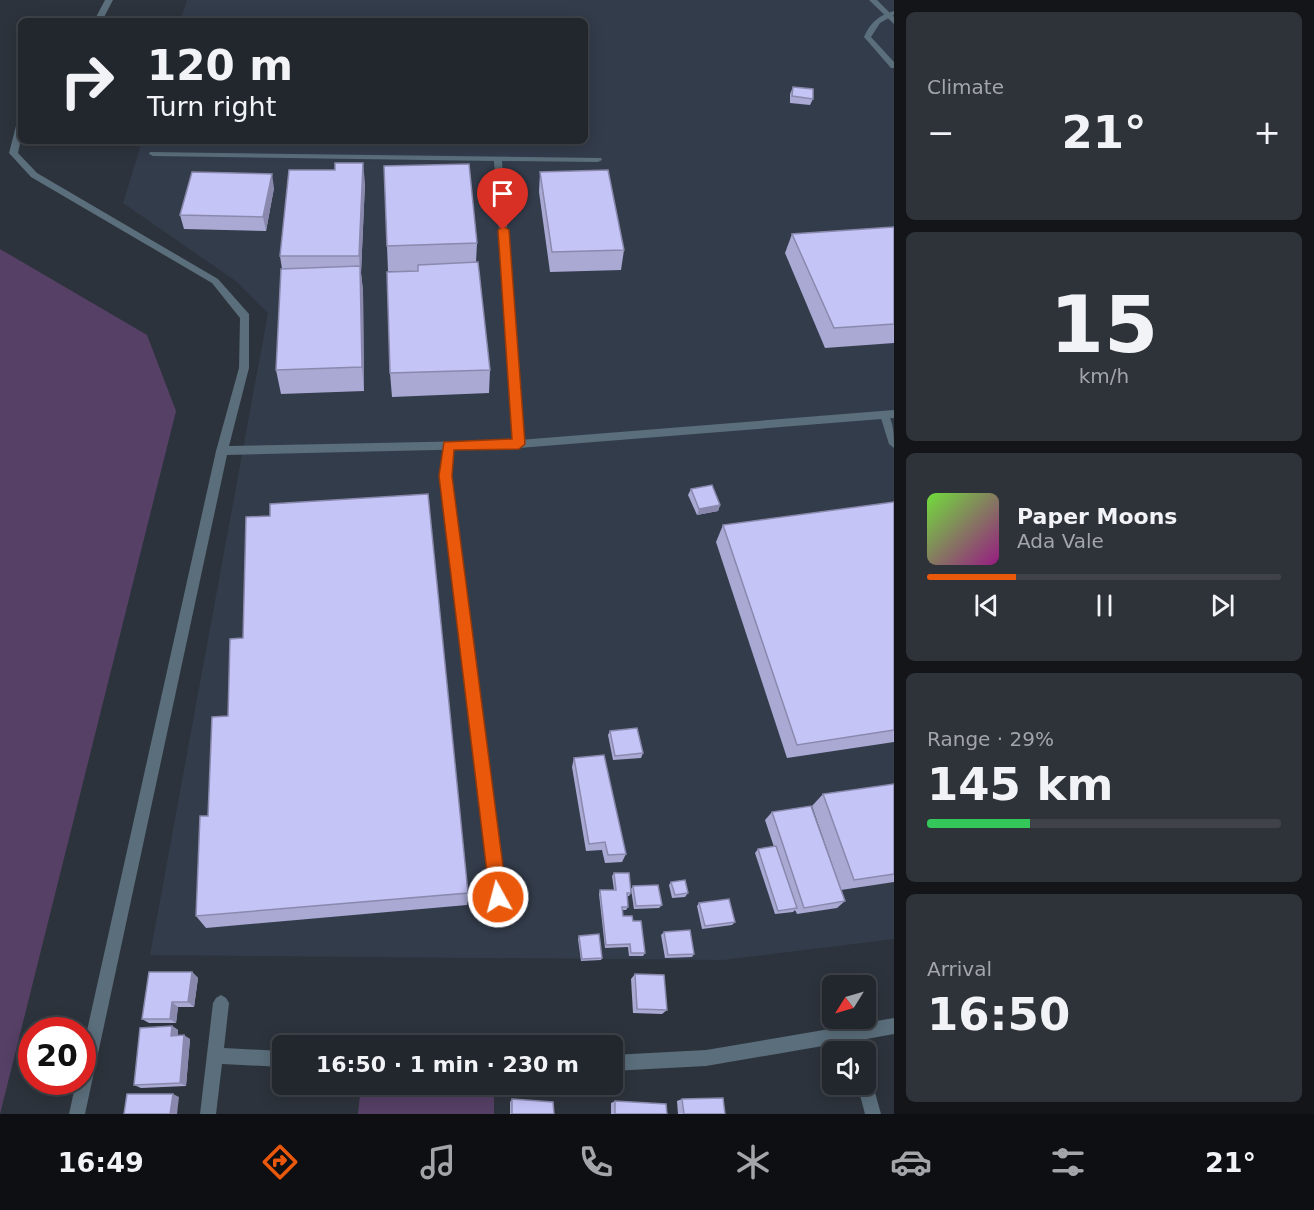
<!DOCTYPE html>
<meta charset="utf-8">
<style>
:root{--surface:#22262d;--page:#2e3239;--text:#f1f3f6;--muted:#a2a5aa;--line:#3f4349;--accent:#ea580c}
body{margin:0;font-family:"DejaVu Sans",sans-serif;background:var(--page);color:var(--text);height:100vh;display:flex;flex-direction:column;font-size:22px;white-space:nowrap}
*{box-sizing:border-box;margin:0}
p{font-size:20px;color:var(--muted)}
.icon{flex:none;width:33px;height:33px;fill:none;stroke:currentColor;stroke-width:2;stroke-linecap:round;stroke-linejoin:round}
.map{position:relative;flex:1;overflow:hidden}
.sheet{display:flex;flex-direction:column;gap:12px;padding:12px;background:#131519;width:420px}
.sheet>*{flex:none}
.hud{position:absolute;left:18px;top:18px;width:570px;height:126px;border-radius:9px;box-shadow:0 3px 15px #0003,0 0 0 2px var(--line);background:#22262d;color:var(--text);overflow:hidden}
.needle{width:39px;rotate:233deg}
.fabs{position:absolute;left:822px;top:975px;display:grid;gap:12px}
.fabs a{display:grid;place-items:center;width:54px;height:54px;border-radius:9px;background:var(--surface);box-shadow:0 3px 15px #0003,0 0 0 2px var(--line);font-size:30px}
.speed{position:absolute;left:18px;top:1017px;display:flex;gap:12px;font-size:30px;font-weight:700;text-align:center}
.speed>*{display:grid;place-content:center;width:78px;height:78px;border-radius:50%;background:var(--surface);box-shadow:0 3px 15px #0003,0 0 0 2px var(--line);line-height:1}
.speed .limit{border:9px solid #d22;background:#fff;color:#111}
.pin{position:absolute;display:grid;place-items:center;width:51px;height:51px;color:#fff;margin:-62px -26px;border-radius:50% 50% 50% 0;rotate:-45deg;box-shadow:0 0 6px #0007}
.pin .icon{rotate:45deg}
.me{position:absolute;width:66px;margin:-33px;rotate:353deg;stroke-linejoin:round;filter:drop-shadow(0 0 4px #0008)}
.turn{display:flex;align-items:center;gap:21px;height:126px;padding:0 30px;font-size:27px}
.turn .icon{width:78px;height:78px;stroke-width:2.5}
.turn b{display:block;font-size:42px;line-height:51px}
.big{font-size:45px;font-weight:700;line-height:1.1}
.sheet .card{flex:1;display:flex;flex-direction:column;justify-content:center;gap:9px;min-width:0;padding:0 21px;border-radius:9px;background:var(--page)}
.sheet .dial{align-items:center;gap:0}
.dial b{font-size:78px;line-height:1}
.song{display:flex;align-items:center;gap:18px}
.cover{width:72px;height:72px;border-radius:9px;background:linear-gradient(135deg,hsl(100 70% 55%),hsl(310 70% 35%))}
.played{height:6px;border-radius:3px;background:linear-gradient(90deg,var(--accent) 25%,var(--line) 25%)}
.keys{display:flex;justify-content:space-around;direction:ltr}
.heat{display:flex;justify-content:space-between;align-items:center;font-size:33px;direction:ltr}
.charge{height:9px;border-radius:4px;background:linear-gradient(90deg,#34c759 29%,var(--line) 0)}
.trip{position:absolute;left:272px;top:1035px;width:351px;height:60px;border-radius:9px;background:var(--surface);box-shadow:0 3px 15px #0003,0 0 0 2px var(--line);font-weight:700;line-height:60px;text-align:center}
.tab-bar{display:flex;height:96px;justify-content:space-around;align-items:center;background:#0e0f12;color:var(--muted)}
.tab-bar .icon{width:42px;height:42px}
.tab-bar .active{color:var(--accent)}
.tab-bar b{font-size:27px;color:var(--text)}
main{display:flex;flex:1;min-height:0}
.map>svg:first-child{display:block}
.built{fill:#333c4b}
.green{fill:#564066}
.lines{fill:none;stroke-linecap:round;stroke-linejoin:round}
.service{fill:#5a6e7b;fill-rule:evenodd}
.minor{fill:#5a6e7b;fill-rule:evenodd}
.wall{fill:#a9a9d4}
.shaded-wall{fill:#8a89ad}
.building{fill:#c5c4f7;stroke:#8a89ad;stroke-width:1.5}
.route{fill:#ea580c;stroke:#983908;stroke-width:1.5}
</style>
<main>
<div class="map">
<svg width="894" height="1114" viewBox="0 0 894 1114">
<rect width="100%" height="100%" fill="#2d333c"/>
<polygon class="built" points="187,0 894,0 894,939 723,960 150,955 268,313 237,282 123,203 142,141 585,141 585,21 180,21"/>
<g class="green">
<polygon points="0,249 147,335 176,411 0,1114"/>
<polygon points="361,1085 494,1092 494,1114 358,1114"/>
</g>
<g class="lines">
<g class="service">
<path d="M894 11V15L880 23 871 37 894 62V68H891L864 37C870 23 879 15 894 11Z"/>
<polygon points="150,152 601,158 602,160 598,162 502,161 524,444 522,447 516,447 514,444 494,161 153,156 149,154"/>
<path d="M885 411C894 419 894 436 894 448L889 444 880 415Z"/>
<polygon points="448,442 453,446 450,476 504,897 503,902 498,903 493,902 492,897 440,476 443,446"/>
</g>
<g class="minor">
<polygon points="105,0 113,0 102,21 94,21"/>
<polygon points="869,0 877,0 894,17 894,24"/>
<polygon points="21,119 21,139 18,153 37,173 218,279 249,314 249,368 229,446 519,440 894,410 894,418 519,448 227,455 85,1114 69,1114 76,1082 82,1082 82,1053 216,451 239,368 240,318 212,283 31,177 9,153 17,122"/>
<polygon points="221,995 226,998 229,1003 224,1048 282,1051 282,1067 222,1064 216,1114 200,1114 213,1003 216,998"/>
<polygon points="894,1018 894,1034 861,1040 864,1052 848,1052 846,1042 706,1066 612,1071 612,1055 706,1050"/>
<polygon points="866,1076 871,1078 881,1114 865,1114 857,1084 866,1084"/>
</g>
</g>
<g class="wall">
<polygon points="793,87 813,99 810,105 790,103 790,94"/>
<polygon points="540,172 624,250 621,270 550,272 539,192"/>
<polygon points="365,183 361,273 363,291 364,391 281,394 276,370 282,269 280,256"/>
<polygon points="274,188 266,231 184,229 180,215"/>
<polygon points="894,227 894,343 825,348 785,253 792,234"/>
<polygon points="477,243 476,263 490,370 489,393 392,397 390,373 418,271 388,271 387,246"/>
<polygon points="691,489 720,505 718,511 697,515 688,495"/>
<polygon points="894,502 894,742 787,758 716,542 723,525"/>
<polygon points="243,638 468,893 467,905 206,928 196,916 208,816"/>
<polygon points="610,731 643,753 641,758 613,760 608,735"/>
<polygon points="574,758 626,854 622,862 605,863 602,850 586,851 572,767"/>
<polygon points="894,784 894,882 841,890 812,806 823,794"/>
<polygon points="772,812 845,901 837,908 797,914 795,910 793,912 775,914 755,853 758,849 774,847 765,820"/>
<polygon points="614,873 631,893 629,896 627,896 628,907 626,910 622,910 623,916 633,921 645,953 643,956 629,956 628,947 605,948 599,894 600,890 614,890 612,876"/>
<polygon points="671,882 688,893 685,897 672,898 669,885"/>
<polygon points="633,886 662,905 659,908 634,909 631,889"/>
<polygon points="699,903 735,922 732,925 702,929 697,906"/>
<polygon points="664,932 694,954 692,957 665,958 661,935"/>
<polygon points="579,936 602,958 601,960 581,961 578,939"/>
<polygon points="192,972 198,978 194,1007 178,1007 176,1023 149,1023 142,1019"/>
<polygon points="635,974 667,1010 662,1014 633,1013 631,979"/>
<polygon points="172,1026 178,1030 178,1035 190,1039 186,1086 141,1088 134,1085"/>
<polygon points="512,1099 554,1114 510,1114 510,1102"/>
<polygon points="682,1099 725,1114 678,1114 677,1101"/>
<polygon points="615,1101 667,1114 611,1114 611,1103"/>
</g>
<g class="shaded-wall">
<polygon points="363,163 365,183 361,273 363,291 364,391 362,367 360,270 359,256"/>
<polygon points="272,174 274,188 266,231 263,217"/>
<polygon points="720,505 718,511 697,515 699,509"/>
<polygon points="192,972 198,978 194,1007 188,1002"/>
<polygon points="172,1002 178,1007 176,1023 170,1019"/>
<polygon points="172,1026 178,1030 178,1040 171,1036"/>
<polygon points="184,1035 190,1039 186,1086 180,1083"/>
<polygon points="173,1094 179,1097 177,1114 170,1114"/>
</g>
<g class="building">
<polygon points="793,87 813,89 813,99 792,96"/>
<polygon points="335,163 363,163 359,256 280,256 289,170 335,170"/>
<polygon points="469,164 477,243 387,246 384,166"/>
<polygon points="608,170 624,250 552,252 540,172"/>
<polygon points="192,172 272,174 263,217 180,215"/>
<polygon points="894,227 894,324 834,328 792,234"/>
<polygon points="478,262 490,370 390,373 387,272 418,271 418,265"/>
<polygon points="360,266 362,367 276,370 281,269"/>
<polygon points="712,485 720,505 699,509 691,489"/>
<polygon points="428,494 468,893 196,916 200,816 208,816 212,717 228,716 230,639 243,638 246,517 270,516 270,504"/>
<polygon points="894,502 894,730 797,745 723,525"/>
<polygon points="637,728 643,753 615,756 610,731"/>
<polygon points="604,755 626,854 608,855 605,842 589,844 574,758"/>
<polygon points="894,784 894,874 854,880 823,794"/>
<polygon points="811,806 845,901 804,908 772,812"/>
<polygon points="776,846 797,908 778,911 758,849"/>
<polygon points="614,873 629,873 631,893 627,893 628,907 622,907 623,916 632,916 633,921 641,921 645,953 631,953 630,944 606,945 600,890 616,890"/>
<polygon points="685,880 688,893 675,895 671,882"/>
<polygon points="658,885 662,905 636,906 633,886"/>
<polygon points="729,899 735,922 705,926 699,903"/>
<polygon points="690,930 694,954 668,955 664,932"/>
<polygon points="599,934 602,958 582,959 579,936"/>
<polygon points="149,972 192,972 188,1002 172,1002 170,1019 142,1019"/>
<polygon points="635,974 664,975 667,1010 637,1009"/>
<polygon points="172,1026 171,1036 184,1035 180,1083 134,1085 140,1028"/>
<polygon points="127,1094 173,1094 170,1114 124,1114"/>
<polygon points="723,1098 725,1114 684,1114 682,1099"/>
<polygon points="512,1099 553,1102 554,1114 512,1114"/>
<polygon points="615,1101 666,1104 667,1114 615,1114"/>
</g>
<polygon class="route" points="503,226 509,230 525,444 519,449 454,450 452,476 507,897 504,903 498,905 493,903 490,897 439,476 444,442 512,439 498,230"/>
</svg>
<div class="fabs">
<a><svg class="needle" viewBox="-14 -14 28 28"><path d="M0-13l5 13h-10z" fill="#e53935"/><path d="M0 13l5-13h-10z" fill="#a2a5aa"/></svg></a>
<a><svg class="icon" aria-label="sound" viewBox="0 0 24 24"><path d="M4 9h4l5-4v14l-5-4H4zM17 9q2 3 0 6"/></svg></a>
</div>
<div class="speed"><div class="limit">20</div></div>
<div class="pin" style="left:503px;top:230px;background:#d93025"><svg class="icon" aria-label="arrive" viewBox="0 0 24 24"><path d="M6 21V4h12l-3 4 3 4H6"/></svg></div>
<svg class="me" style="left:498px;top:897px" viewBox="-20 -20 40 40"><circle r="17" fill="#ea580c" stroke="#fff" stroke-width="3"/><path d="M0-11L8 9 0 5-8 9z" fill="#fff"/></svg>
<div class="trip">16:50 · 1 min · 230 m</div>
<div class="hud">
<div class="turn"><svg class="icon" aria-label="right" viewBox="0 0 24 24"><path d="M7 20v-9h11M14 6l5 5-5 5"/></svg><div><b>120 m</b>Turn right</div></div>
</div>
</div>
<section class="sheet">
<div class="card"><p>Climate</p>
<div class="heat"><a>−</a><b class="big">21°</b><a>+</a></div>
</div>
<div class="card dial"><b>15</b><p>km/h</p></div>
<div class="card">
<div class="song"><i class="cover"></i><div><b>Paper Moons</b><p>Ada Vale</p></div></div>
<div class="played"></div>
<div class="keys"><svg class="icon" aria-label="previous" viewBox="0 0 24 24"><path d="M18 5L8 12l10 7zM5 5v14"/></svg><svg class="icon" aria-label="pause" viewBox="0 0 24 24"><path d="M8 5v14M16 5v14"/></svg><svg class="icon" aria-label="next" viewBox="0 0 24 24"><path d="M6 5l10 7-10 7zM19 5v14"/></svg></div>
</div>
<div class="card"><p>Range · 29%</p><b class="big">145 km</b><div class="charge"></div></div>
<div class="card"><p>Arrival</p><b class="big">16:50</b></div>
</section>
</main>
<nav class="tab-bar">
<b>16:49</b>
<svg class="icon active" aria-label="directions" viewBox="0 0 24 24"><path d="M12 3l9 9-9 9-9-9zM9 14v-3h6M13 9l2 2-2 2"/></svg>
<svg class="icon" aria-label="music" viewBox="0 0 24 24"><path d="M9 18V5l10-2v13"/><circle cx="6" cy="18" r="3"/><circle cx="16" cy="16" r="3"/></svg>
<svg class="icon" aria-label="phone" viewBox="0 0 24 24"><path d="M5 4h4l2 5-3 2q2 4 5 5l2-3 5 2v4C11 20 4 13 5 4z"/></svg>
<svg class="icon" aria-label="climate" viewBox="0 0 24 24"><path d="M12 3v18M4 7l16 10M4 17L20 7"/></svg>
<svg class="icon" aria-label="car" viewBox="0 0 24 24"><path d="M5 17H2v-5l4-1 3-4h7l3 4 3 1v5h-3M9 17h6M6 11h13"/><circle cx="7" cy="17" r="2"/><circle cx="17" cy="17" r="2"/></svg>
<svg class="icon" aria-label="filters" viewBox="0 0 24 24"><path d="M4 7h16M4 17h16"/><circle cx="9" cy="7" r="2"/><circle cx="15" cy="17" r="2"/></svg>
<b>21°</b>
</nav>
